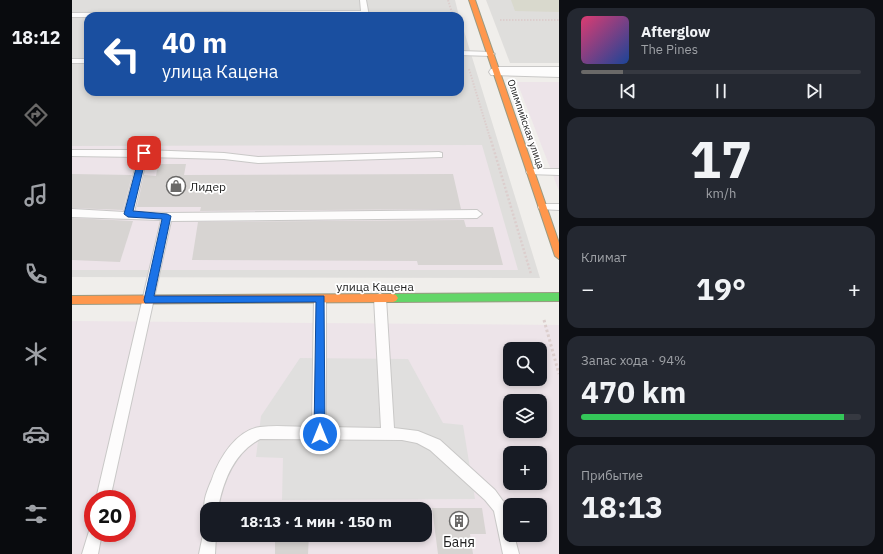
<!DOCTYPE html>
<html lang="ru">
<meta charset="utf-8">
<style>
:root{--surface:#171b24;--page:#242831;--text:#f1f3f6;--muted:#9ea1a6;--line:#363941;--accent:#6a6968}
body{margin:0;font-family:"IBM Plex Sans",sans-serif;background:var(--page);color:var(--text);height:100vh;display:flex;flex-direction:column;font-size:15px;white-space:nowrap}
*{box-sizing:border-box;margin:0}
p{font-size:13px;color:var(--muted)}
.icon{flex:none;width:22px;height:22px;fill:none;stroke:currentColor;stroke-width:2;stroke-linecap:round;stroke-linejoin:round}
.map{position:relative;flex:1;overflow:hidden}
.side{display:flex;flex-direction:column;gap:8px;padding:8px;background:#0d0f14;width:324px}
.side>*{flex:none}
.guide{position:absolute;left:12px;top:12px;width:380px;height:84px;border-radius:12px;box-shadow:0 2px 6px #0003;background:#1a4fa0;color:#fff;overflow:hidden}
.buttons{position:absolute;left:431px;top:342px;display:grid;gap:8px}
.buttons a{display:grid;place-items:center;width:44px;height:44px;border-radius:8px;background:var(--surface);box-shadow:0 2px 6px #0003;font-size:20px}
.speed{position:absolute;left:12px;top:490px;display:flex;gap:8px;font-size:20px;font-weight:700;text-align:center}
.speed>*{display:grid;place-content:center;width:52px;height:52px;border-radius:50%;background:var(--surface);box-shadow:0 2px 6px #0003;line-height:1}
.speed .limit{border:6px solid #d22;background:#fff;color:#111}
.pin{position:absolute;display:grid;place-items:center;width:34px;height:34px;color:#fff;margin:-17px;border-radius:8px;box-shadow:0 2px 6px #0006}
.me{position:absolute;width:44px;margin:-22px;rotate:0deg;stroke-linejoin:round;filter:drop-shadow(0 0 3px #0008)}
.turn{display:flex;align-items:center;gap:14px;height:84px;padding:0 12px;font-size:18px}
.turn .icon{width:52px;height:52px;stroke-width:2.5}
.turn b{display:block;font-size:28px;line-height:34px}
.big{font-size:30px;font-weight:700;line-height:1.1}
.side .card{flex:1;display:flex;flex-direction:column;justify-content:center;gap:6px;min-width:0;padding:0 14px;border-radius:12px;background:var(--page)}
.side .dial{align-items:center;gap:0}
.dial b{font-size:52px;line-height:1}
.song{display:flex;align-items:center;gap:12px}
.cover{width:48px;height:48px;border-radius:6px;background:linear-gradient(135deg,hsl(340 70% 55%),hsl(220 70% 35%))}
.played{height:4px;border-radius:2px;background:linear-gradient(90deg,var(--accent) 15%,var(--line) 15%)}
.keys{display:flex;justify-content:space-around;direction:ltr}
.heat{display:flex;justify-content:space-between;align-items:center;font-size:22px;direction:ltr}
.charge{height:6px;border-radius:3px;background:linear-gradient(90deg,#34c759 94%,var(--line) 0)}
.trip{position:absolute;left:128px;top:502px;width:232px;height:40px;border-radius:12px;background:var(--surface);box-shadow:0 2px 6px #0003;font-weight:700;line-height:40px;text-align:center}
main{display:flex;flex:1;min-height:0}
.tab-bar{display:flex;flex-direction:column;width:72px;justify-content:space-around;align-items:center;background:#090b0e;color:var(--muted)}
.tab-bar .icon{width:28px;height:28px}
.tab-bar .active{color:var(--accent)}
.tab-bar b{font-size:18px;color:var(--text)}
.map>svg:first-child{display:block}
.residential{fill:#dfdedc}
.industrial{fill:#ede4e9;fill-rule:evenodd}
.construction{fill:#d9d9cd}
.parking{fill:#e0dfde}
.building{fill:#d7d4d2}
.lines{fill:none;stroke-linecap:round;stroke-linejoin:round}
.lane-casing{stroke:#c9c8c7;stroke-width:2}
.street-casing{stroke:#c9c8c7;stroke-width:2}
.fast-casing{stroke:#999a82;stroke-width:2}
.slow-casing{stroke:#999a82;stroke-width:2}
.path-far2{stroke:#dccecd;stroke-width:2;stroke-dasharray:1.5 1.5;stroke-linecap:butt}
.path-far1{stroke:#dccecd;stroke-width:2.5;stroke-dasharray:2 2;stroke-linecap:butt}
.path{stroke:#dccecd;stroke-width:3;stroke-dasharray:2.5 2.5;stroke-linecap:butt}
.lane{fill:#fdfcfc;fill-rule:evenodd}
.street{fill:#fdfcfc;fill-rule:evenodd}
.fast{fill:#63d668;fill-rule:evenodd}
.slow{fill:#ff974d;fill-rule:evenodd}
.route{fill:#1a73e8;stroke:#114b97}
.labels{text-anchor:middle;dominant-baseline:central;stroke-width:3.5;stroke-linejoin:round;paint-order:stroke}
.far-street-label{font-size:10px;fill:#222;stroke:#fff}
.poi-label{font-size:12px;fill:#222;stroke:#fff;text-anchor:start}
.street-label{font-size:12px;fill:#222;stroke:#fff}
.near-poi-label{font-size:14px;fill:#222;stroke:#fff}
</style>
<main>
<nav class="tab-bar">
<b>18:12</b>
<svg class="icon active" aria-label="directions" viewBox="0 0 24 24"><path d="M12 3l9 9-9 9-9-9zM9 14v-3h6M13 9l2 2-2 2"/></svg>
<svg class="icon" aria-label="music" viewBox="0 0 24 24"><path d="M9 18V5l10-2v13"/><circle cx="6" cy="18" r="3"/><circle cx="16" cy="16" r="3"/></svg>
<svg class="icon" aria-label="phone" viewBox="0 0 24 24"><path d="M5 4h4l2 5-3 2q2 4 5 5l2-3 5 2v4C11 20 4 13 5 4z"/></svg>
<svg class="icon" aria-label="climate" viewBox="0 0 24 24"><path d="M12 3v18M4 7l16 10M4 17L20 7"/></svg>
<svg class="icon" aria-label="car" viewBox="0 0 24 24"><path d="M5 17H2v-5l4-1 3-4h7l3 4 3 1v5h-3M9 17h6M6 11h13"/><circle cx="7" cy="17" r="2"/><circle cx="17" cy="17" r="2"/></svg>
<svg class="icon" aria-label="filters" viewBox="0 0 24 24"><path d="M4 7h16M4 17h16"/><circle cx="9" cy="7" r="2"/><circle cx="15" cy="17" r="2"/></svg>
</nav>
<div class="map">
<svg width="487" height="554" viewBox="0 0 487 554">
<rect width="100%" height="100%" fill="#f0eeeb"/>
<g class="residential">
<polygon points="0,0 383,0 387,16 16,16 16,92 388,92 388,18 468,278 0,277"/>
<polygon points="414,0 487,0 487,63 438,63"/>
</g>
<g class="industrial">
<polygon points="445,82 487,82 487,191"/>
<polygon points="410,145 446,270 0,270 0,146"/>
<path d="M0 321 487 325V554H0ZM438 349H468V379H438ZM438 401H468V431H438ZM438 453H468V483H438ZM21 499H55V533H21ZM438 505H468V535H438ZM135 509H353V535H135Z"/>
</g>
<polygon class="construction" points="439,0 487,0 487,12 443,11"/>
<polygon class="parking" points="228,358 336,359 371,423 391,425 403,499 210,500 211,458 184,457 189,416"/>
<g class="building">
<polygon points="86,164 114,164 112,175 381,174 389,209 128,211 129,207 65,207 64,211 72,175 84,176"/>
<polygon points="0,174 60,175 51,210 0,208"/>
<polygon points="0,218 61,221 48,262 0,260"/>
<polygon points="392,220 394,227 421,227 431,265 346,265 345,261 120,260 126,222"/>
<polygon points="360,508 410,508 414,534 398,534 401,554 366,554"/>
<polygon points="188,535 237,535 236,554 203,554 203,535"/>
</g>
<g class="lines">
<g class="lane-casing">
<g id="lane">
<polygon points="288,0 294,0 297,16 0,17 0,13 289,11"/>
<polygon points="388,51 419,52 423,54 419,56 388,55"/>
<rect x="0" y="59" width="16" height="4"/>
<polygon points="0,150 72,150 152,153 186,157 367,152 370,153 370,157 186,163 152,159 75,157 62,212 95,213 405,210 410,214 405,218 99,221 38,499 24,499 89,220 0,217 0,209 52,212 66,157 0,156"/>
<polygon points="459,169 487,169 487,175 456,174 454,172 456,170"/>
<polygon points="471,204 487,204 487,210 467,209 466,207 467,205"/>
<path d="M308 293 312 295 314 298 322 428 346 431 368 440 423 490 436 508 438 535H442L447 554H431L422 511 413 500 358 450 345 443 330 440 188 439C162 453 151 481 146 509H135L134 514C129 503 136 489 140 479 147 459 164 430 188 427 205 425 223 427 240 427L242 299 244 296H252L254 299V427L309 428 302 298 304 295Z"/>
<polygon points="21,526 21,533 30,533 26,554 10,554 18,528"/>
<polygon points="135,528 135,535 144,535 143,554 127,554 132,530"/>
</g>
</g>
<g class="street-casing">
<polygon id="street" points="425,67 487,67 487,77 419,75 417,72 419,69"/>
</g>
<g class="fast-casing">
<polygon id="fast" points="487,293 487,301 321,302 318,301 316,298 318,295 321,294"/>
</g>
<g class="slow-casing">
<g id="slow">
<polygon points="397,0 403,0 487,243 487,259 483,256"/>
<polygon points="321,294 324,295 326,298 324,301 321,302 0,304 0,296"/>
</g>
</g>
<g class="path-far2">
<polyline points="376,0 381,16"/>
<polyline points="428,20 487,20"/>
<polyline points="397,69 418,138"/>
</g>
<polyline class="path-far1" points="418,137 459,274"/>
<polyline class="path" points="472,320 487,374"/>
<use href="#lane" class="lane"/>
<use href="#street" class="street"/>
<use href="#fast" class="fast"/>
<use href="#slow" class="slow"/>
</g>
<polygon class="route" points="72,151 75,153 61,211 95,214 99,216 82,296 252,296 253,434 251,437 248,439 244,437 242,434 244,302 73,303 72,300 90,219 56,217 52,214 68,153"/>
<defs>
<g id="shop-ring" transform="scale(1)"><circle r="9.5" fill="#fff" stroke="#6a6968" stroke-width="1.5"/><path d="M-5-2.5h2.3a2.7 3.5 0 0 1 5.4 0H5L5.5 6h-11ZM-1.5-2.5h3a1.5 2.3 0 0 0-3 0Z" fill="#6a6968"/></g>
<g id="building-ring" transform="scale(1)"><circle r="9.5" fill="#fff" stroke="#6a6968" stroke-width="1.5"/><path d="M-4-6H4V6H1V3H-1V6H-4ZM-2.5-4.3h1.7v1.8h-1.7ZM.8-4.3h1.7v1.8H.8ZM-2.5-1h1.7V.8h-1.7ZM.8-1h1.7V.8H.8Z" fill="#6a6968"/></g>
</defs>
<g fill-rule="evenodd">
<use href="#shop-ring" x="104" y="186"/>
<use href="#building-ring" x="387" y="521"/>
</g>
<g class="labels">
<g class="far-street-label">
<text transform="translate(454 124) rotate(71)">Олимпийская улица</text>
</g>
<g class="poi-label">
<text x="118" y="186">Лидер</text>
</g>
<g class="street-label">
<text x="303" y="286">улица Кацена</text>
</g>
<g class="near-poi-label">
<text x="387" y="542">Баня</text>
</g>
</g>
</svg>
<div class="buttons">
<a><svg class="icon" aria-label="search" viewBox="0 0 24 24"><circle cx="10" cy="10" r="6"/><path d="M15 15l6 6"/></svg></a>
<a><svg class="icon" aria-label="layers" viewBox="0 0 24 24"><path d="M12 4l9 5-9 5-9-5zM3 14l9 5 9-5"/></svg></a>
<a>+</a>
<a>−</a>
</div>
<div class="speed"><div class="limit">20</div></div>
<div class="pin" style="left:72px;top:153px;background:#d93025"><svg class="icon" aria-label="arrive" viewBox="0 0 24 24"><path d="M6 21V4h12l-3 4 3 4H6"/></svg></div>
<svg class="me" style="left:248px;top:434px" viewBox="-20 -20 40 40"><circle r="17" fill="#1a73e8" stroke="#fff" stroke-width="3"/><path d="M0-11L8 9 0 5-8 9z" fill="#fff"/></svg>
<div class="trip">18:13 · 1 мин · 150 m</div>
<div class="guide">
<div class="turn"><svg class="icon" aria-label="left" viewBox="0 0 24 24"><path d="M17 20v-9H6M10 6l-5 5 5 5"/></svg><div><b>40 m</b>улица Кацена</div></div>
</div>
</div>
<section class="side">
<div class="card">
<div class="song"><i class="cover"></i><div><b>Afterglow</b><p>The Pines</p></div></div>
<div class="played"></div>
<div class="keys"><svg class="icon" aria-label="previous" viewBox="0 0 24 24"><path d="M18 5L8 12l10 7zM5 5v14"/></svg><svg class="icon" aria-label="pause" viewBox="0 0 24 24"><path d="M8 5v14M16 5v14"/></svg><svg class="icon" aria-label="next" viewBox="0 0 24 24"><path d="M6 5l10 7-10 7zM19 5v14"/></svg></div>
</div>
<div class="card dial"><b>17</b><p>km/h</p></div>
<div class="card"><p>Климат</p>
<div class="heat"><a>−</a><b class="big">19°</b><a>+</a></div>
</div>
<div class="card"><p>Запас хода · 94%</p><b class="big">470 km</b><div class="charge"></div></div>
<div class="card"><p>Прибытие</p><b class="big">18:13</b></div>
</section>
</main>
